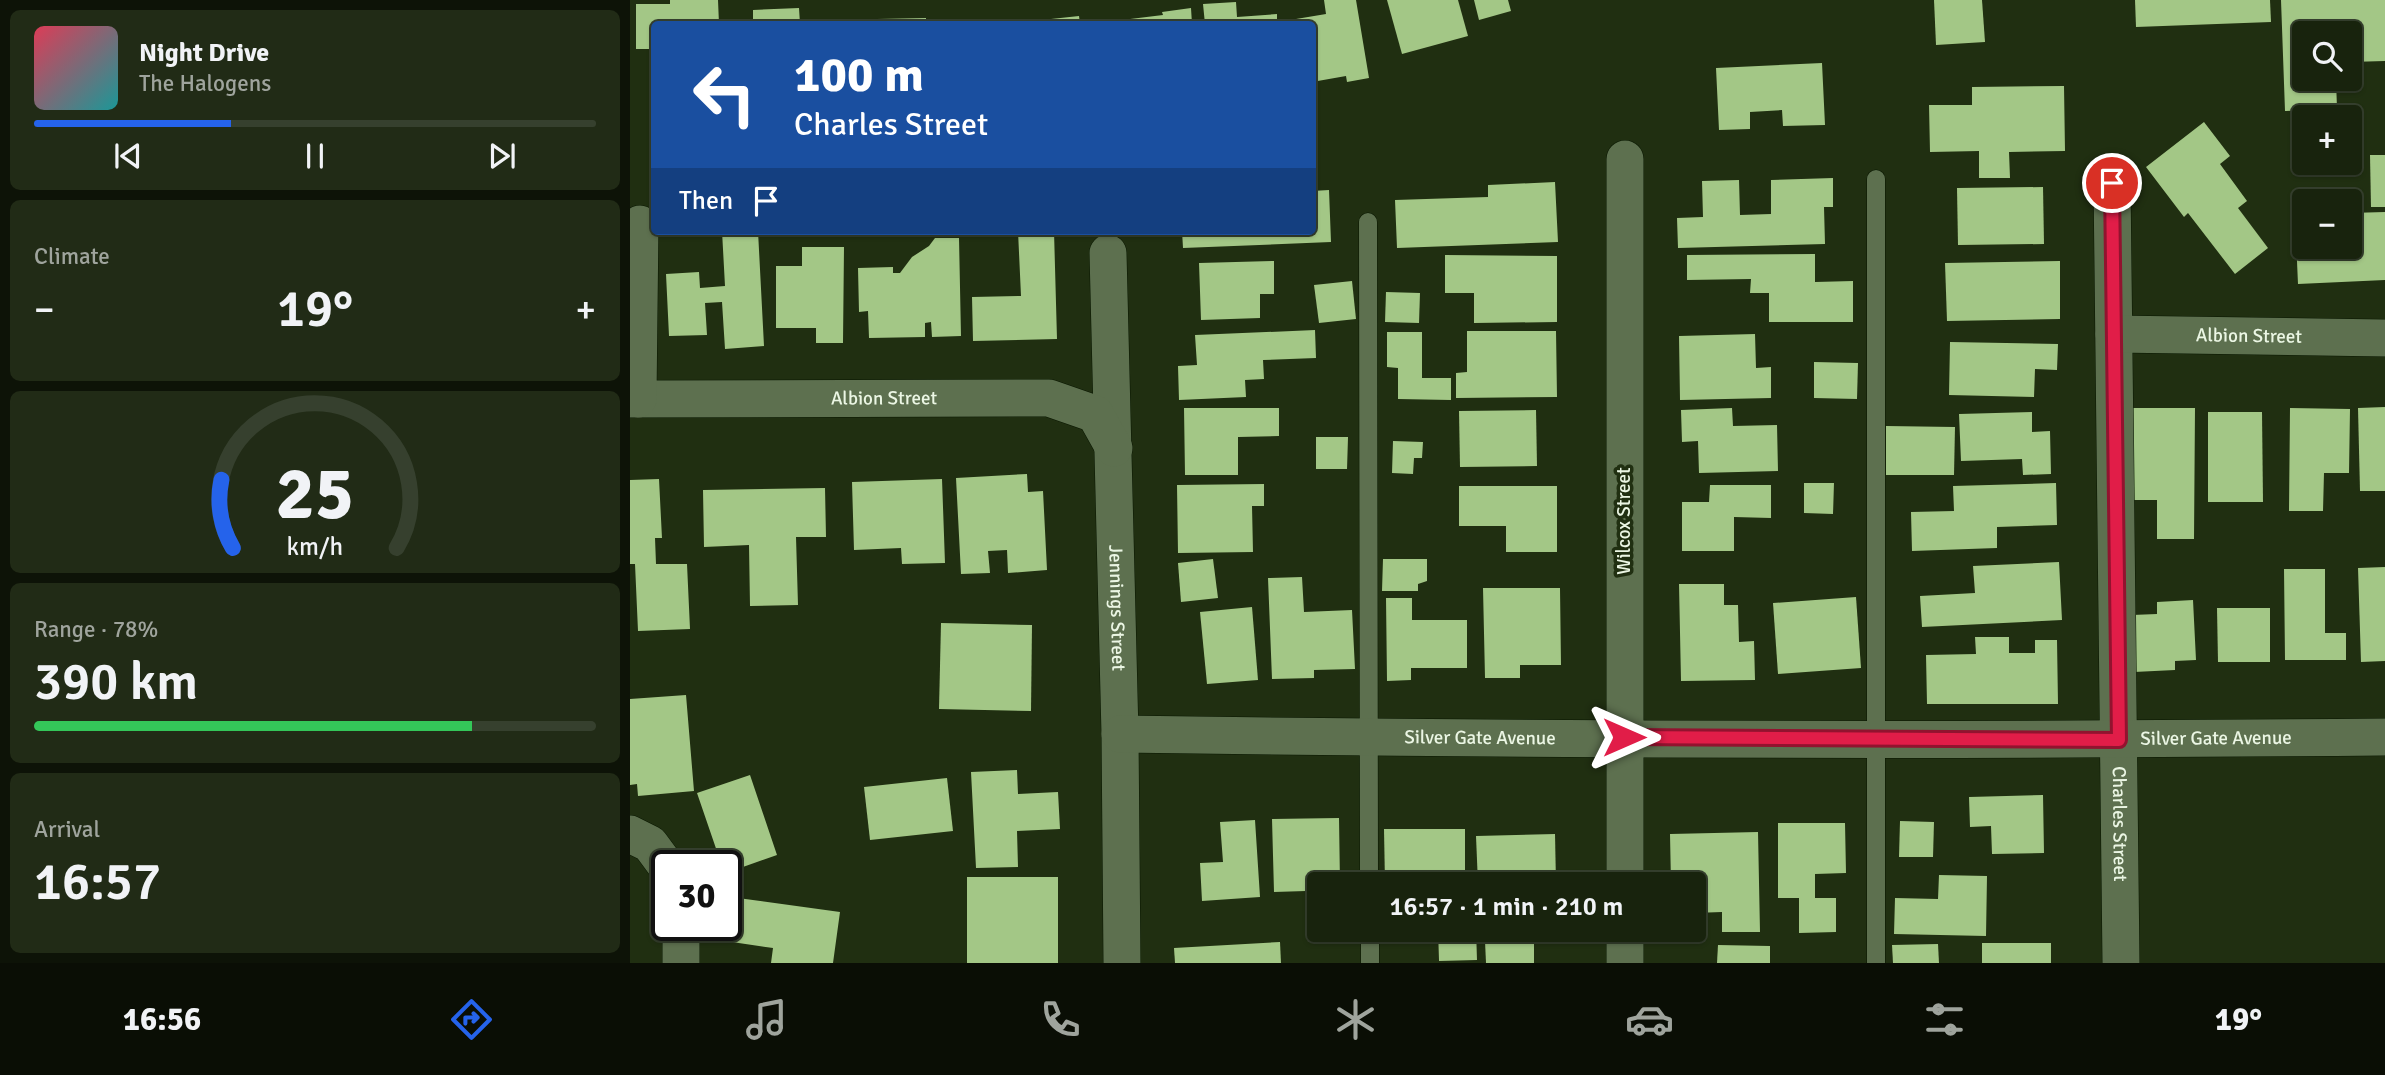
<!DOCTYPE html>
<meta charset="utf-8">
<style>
:root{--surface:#18230d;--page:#212b16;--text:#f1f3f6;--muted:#9fa49d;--line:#36402e;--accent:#2563eb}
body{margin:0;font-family:Signika,sans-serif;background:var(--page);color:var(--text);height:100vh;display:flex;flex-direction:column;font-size:26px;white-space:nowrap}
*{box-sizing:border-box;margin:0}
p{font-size:23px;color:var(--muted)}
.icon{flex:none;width:38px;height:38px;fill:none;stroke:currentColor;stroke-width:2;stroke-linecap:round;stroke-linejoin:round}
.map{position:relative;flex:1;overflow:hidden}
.drawer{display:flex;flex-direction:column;gap:10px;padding:10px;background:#0d1307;width:630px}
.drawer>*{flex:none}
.banner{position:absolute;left:21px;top:21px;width:665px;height:214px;border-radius:7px;box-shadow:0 2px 5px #0004,0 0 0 2px var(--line);background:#1a4fa0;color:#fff;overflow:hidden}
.controls{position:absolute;left:1662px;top:21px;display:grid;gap:14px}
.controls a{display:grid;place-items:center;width:70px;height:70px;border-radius:7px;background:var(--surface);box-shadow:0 2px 5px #0004,0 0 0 2px var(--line);font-size:35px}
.speed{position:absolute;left:21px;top:850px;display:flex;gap:14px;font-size:35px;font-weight:700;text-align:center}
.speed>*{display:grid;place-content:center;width:91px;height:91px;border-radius:50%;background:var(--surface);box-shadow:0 2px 5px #0004,0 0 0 2px var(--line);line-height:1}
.speed .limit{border:4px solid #111;border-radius:10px;background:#fff;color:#111}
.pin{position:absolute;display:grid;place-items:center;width:60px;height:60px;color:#fff;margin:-30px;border:4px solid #fff;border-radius:50%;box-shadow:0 2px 7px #0007}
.me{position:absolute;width:77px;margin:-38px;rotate:90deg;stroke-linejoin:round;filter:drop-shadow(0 0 5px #0008)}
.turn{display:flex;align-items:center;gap:24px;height:147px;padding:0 28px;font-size:32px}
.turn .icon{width:91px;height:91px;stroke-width:2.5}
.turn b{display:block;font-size:49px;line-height:60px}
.then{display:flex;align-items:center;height:66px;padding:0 28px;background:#0003;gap:14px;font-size:26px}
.big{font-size:52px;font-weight:600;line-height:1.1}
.drawer .widget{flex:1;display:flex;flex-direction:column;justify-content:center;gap:10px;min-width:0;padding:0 24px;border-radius:10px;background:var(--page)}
.drawer .dial{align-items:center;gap:0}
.dial svg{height:182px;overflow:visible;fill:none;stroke:var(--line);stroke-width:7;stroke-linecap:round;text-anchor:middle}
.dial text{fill:var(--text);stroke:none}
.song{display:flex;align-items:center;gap:21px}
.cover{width:84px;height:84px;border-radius:10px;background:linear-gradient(135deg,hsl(350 70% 55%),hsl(180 70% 35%))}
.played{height:7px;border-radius:4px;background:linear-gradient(90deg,var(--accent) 35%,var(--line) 35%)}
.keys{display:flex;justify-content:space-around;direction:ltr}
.heat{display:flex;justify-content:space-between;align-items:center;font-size:38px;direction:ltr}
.charge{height:10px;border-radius:5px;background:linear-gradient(90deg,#34c759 78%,var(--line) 0)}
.trip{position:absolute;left:677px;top:872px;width:399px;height:70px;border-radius:7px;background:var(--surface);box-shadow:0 2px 5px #0004,0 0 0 2px var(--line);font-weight:600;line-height:70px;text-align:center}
.dock{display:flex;height:112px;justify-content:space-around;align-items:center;background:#0a0e05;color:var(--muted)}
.dock .icon{width:49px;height:49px}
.dock .on{color:var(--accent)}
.dock b{font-size:32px;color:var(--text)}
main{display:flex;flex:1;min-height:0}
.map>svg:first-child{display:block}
.building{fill:#a3c786}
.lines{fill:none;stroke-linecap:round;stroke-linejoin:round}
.service-casing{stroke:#091700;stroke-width:19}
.minor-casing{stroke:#091700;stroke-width:38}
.service{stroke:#5d704f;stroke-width:18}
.minor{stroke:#5d704f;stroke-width:37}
.route-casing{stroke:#92132f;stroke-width:18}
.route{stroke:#e11d48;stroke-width:12}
.labels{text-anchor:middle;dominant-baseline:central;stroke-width:7;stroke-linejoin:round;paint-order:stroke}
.street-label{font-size:19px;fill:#ebf6e4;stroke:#202f11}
</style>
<main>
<section class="drawer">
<div class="widget">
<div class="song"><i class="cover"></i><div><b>Night Drive</b><p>The Halogens</p></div></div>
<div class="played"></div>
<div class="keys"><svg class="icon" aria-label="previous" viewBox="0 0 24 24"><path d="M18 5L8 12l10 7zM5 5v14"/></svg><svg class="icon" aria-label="pause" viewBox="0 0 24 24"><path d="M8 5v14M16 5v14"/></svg><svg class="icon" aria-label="next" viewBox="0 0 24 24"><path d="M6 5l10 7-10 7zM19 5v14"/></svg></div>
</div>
<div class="widget"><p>Climate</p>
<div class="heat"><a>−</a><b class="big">19°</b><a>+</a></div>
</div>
<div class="widget dial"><svg viewBox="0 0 100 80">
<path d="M14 69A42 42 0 1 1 86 69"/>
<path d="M14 69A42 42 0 0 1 9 39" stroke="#2563eb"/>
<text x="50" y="56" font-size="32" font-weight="700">25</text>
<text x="50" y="72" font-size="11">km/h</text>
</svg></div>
<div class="widget"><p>Range · 78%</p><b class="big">390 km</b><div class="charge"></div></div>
<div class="widget"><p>Arrival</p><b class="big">16:57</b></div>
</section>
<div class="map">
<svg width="1755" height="963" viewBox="0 0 1755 963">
<rect width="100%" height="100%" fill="#202f11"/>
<g class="building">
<polygon points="40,0 88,0 89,24 24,24 24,49 6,49 6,4 40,4"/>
<polygon points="694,0 726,0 739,78 717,82 716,76 682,82 682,24 661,24 660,20 696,14"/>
<polygon points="757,0 828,0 838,36 772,54"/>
<polygon points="844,0 878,0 881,11 849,20"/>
<polygon points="1304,0 1352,0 1355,42 1306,45"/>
<polygon points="1505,0 1640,0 1641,22 1506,27"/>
<polygon points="1651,0 1755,0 1755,61 1720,62 1720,33 1675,33 1675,79 1706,79 1707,109 1655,111"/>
<polygon points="606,2 607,17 647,14 647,24 575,24 573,4"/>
<polygon points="169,8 170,24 123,24 123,10"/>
<polygon points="561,8 562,24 493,24 492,20 533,15 532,12"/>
<polygon points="449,16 450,24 383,24 383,23"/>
<polygon points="296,18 296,24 247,24 247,19"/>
<polygon points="1192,63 1195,125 1153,126 1152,110 1120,112 1120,129 1089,130 1086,68"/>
<polygon points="1434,86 1435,151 1379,152 1380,178 1349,178 1349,151 1300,152 1299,105 1342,105 1342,87"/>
<polygon points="1574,122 1600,156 1590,164 1617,201 1608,208 1638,248 1605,274 1558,213 1554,217 1516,167"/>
<polygon points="1740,155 1755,155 1755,207 1741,207"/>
<polygon points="1203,178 1203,207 1194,207 1195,244 1048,248 1047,218 1073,217 1072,181 1109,180 1110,215 1141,214 1141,180"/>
<polygon points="925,182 928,242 767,248 765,200 858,197 858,185"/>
<polygon points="1413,187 1414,244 1328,245 1327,188"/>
<polygon points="699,190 701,242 553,248 552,231 682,231 682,191"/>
<polygon points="1755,212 1755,280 1668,284 1665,216 1675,216 1675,247 1720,247 1720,213"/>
<polygon points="92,231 128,231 134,346 95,349 92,302 75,303 77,335 39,336 36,274 69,272 70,288 95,286"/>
<polygon points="388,231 424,231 427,339 343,341 342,297 391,296"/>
<polygon points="305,238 329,238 331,336 302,337 301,322 295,323 295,337 239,338 238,311 229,312 228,268 263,267 263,273 270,273 282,257 299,246"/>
<polygon points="172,247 214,247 213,343 186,343 186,328 146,328 146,266 172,266"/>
<polygon points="1185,254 1185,282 1223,281 1223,322 1139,322 1139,293 1120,293 1121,279 1057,280 1057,255"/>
<polygon points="815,255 927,256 927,322 844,323 844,293 815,293"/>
<polygon points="644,261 644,294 630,294 630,318 571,320 569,263"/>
<polygon points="1430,261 1430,319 1317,321 1315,263"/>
<polygon points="722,281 726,319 689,323 684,285"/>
<polygon points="756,292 790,293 789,323 755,322"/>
<polygon points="685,330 686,358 633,360 634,379 615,380 616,397 549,400 548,366 567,365 565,335"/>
<polygon points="837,331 926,331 927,397 826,398 826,373 837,372"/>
<polygon points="757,332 792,332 792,378 821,378 821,400 768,399 768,368 757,367"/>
<polygon points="1125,334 1126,368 1141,367 1141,398 1050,400 1049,336"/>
<polygon points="1320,342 1428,344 1427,370 1405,369 1404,397 1319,395"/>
<polygon points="1184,362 1228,363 1227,399 1184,398"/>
<polygon points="1755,407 1755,491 1730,491 1728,408"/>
<polygon points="554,408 649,408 649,436 608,437 608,475 555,475"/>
<polygon points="1102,408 1103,426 1147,425 1148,471 1069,473 1068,441 1052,442 1051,410"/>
<polygon points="1497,408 1565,408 1564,539 1527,539 1527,500 1496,500"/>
<polygon points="1660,408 1720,409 1719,473 1694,473 1693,511 1659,511"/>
<polygon points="906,410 907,466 830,467 829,411"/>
<polygon points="1402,412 1402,432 1420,431 1421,474 1393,475 1392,459 1331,461 1329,414"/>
<polygon points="1578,412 1632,412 1633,502 1578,502"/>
<polygon points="1256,426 1325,427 1324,475 1256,475"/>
<polygon points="686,437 718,437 717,469 686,469"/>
<polygon points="763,441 793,442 792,458 784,458 783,474 762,473"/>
<polygon points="397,474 398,492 413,491 417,570 378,573 377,550 358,551 360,573 331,574 326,478"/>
<polygon points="29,479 32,538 25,538 26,564 57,564 60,629 8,631 5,564 0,564 0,480"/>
<polygon points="312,479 315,563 272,564 271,548 224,550 222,482"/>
<polygon points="1174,483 1204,483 1203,514 1174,513"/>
<polygon points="1426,483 1427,525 1367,527 1367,548 1282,551 1281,512 1324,511 1323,486"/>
<polygon points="634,484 634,506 622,506 623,552 548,553 547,485"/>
<polygon points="1080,485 1141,485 1141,518 1104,517 1104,551 1052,551 1052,502 1079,502"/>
<polygon points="829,486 927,486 927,552 876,552 876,526 829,526"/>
<polygon points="195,488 196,537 166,537 168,605 120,606 119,545 74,547 73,490"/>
<polygon points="583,559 588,598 551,602 548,563"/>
<polygon points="753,559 797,559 797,581 788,584 788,591 752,591"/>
<polygon points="1429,562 1432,620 1292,627 1290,596 1345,593 1343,566"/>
<polygon points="1755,567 1755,661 1731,662 1728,568"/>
<polygon points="1654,569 1695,569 1695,633 1716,633 1716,660 1655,660"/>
<polygon points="672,577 674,612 722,610 725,669 684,670 684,678 642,679 638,578"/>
<polygon points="1049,584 1094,584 1094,605 1108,605 1109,642 1124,641 1125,680 1051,681"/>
<polygon points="853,588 930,588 931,665 890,665 890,678 855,678"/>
<polygon points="1226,597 1231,668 1148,674 1143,603"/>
<polygon points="756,598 782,598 782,620 837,620 837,668 781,668 781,680 757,681"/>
<polygon points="1563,600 1566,660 1545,661 1545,670 1504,672 1502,615 1527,614 1527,602"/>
<polygon points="622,607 628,680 577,684 570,612"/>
<polygon points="1587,608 1640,608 1640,662 1588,662"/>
<polygon points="311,623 402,625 401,711 309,709"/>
<polygon points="1345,637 1379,637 1379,653 1405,653 1405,640 1427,640 1428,704 1297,704 1296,655 1346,654"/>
<polygon points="56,695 64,791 8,796 7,784 0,785 0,699"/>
<polygon points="387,770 388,794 428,792 430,829 387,831 388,867 346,868 341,772"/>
<polygon points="120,775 147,855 96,873 96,866 92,866 67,793"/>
<polygon points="317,778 323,831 240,840 234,787"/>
<polygon points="1413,795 1414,853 1362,854 1361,826 1340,827 1339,797"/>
<polygon points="709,818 710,884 690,884 690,909 677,909 676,891 644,892 642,819"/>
<polygon points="625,820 630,897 572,901 570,863 593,862 590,822"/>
<polygon points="1270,821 1304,822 1303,857 1269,857"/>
<polygon points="1148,823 1215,823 1216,873 1185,874 1185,898 1206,898 1206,932 1169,933 1169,898 1148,898"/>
<polygon points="754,829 835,829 835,883 755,884"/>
<polygon points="1128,832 1130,932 1092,932 1092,912 1064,913 1064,884 1041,884 1040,834"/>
<polygon points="925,834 926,884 848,884 846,836"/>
<polygon points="1309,875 1357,876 1356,936 1264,934 1265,898 1308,899"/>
<rect x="337" y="877" width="91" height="86"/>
<polygon points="108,898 210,912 203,963 141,963 143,948 102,942"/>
<polygon points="808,929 846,929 847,960 809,961"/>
<polygon points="904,939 904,963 856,963 855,941"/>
<polygon points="650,942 651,963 545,963 544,948"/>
<rect x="1352" y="943" width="69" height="20"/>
<polygon points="1308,944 1309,963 1263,963 1262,945"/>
<polygon points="1088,945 1140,946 1140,963 1087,963"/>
</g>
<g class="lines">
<g class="service-casing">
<g id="service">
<polyline points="738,222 739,884"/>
<polyline points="740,929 740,963"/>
<polyline points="1246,963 1246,179"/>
</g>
</g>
<g class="minor-casing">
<g id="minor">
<polyline points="995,159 995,884"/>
<path id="s1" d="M1482 182 1491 963"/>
<path id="s2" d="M478 253 490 734 492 963"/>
<path id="s3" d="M1484 334 1755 338"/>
<path id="s4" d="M0 399 419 398 465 414 484 448"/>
<polyline points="8,399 10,224"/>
<path id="s5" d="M490 734C912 740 1334 741 1755 737"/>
<polyline points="0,834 20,844 37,867"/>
<polyline points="995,929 995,963"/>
<polyline points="51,963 51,926"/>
</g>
</g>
<use href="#service" class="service"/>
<use href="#minor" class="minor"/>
</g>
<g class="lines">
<g class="route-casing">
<polyline id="route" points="994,737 1489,740 1482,183"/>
</g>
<use href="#route" class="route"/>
</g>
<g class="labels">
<g class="street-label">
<text stroke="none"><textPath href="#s3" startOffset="135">Albion Street</textPath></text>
<text stroke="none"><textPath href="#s4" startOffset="254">Albion Street</textPath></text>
<text transform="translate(994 521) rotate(-90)">Wilcox Street</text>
<text stroke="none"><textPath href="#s2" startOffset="355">Jennings Street</textPath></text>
<text stroke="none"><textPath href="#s5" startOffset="360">Silver Gate Avenue</textPath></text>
<text stroke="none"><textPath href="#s5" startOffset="1096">Silver Gate Avenue</textPath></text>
<text stroke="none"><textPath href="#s1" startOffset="642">Charles Street</textPath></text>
</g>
</g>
</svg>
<div class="controls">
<a><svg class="icon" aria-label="search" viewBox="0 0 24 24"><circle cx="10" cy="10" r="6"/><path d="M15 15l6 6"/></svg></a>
<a>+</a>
<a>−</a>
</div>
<div class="speed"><div class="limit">30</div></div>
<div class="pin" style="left:1482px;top:183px;background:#d93025"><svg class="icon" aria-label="arrive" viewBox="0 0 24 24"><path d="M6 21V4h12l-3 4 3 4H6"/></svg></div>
<svg class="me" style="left:994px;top:737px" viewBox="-20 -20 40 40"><path d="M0-17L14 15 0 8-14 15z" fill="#e11d48" stroke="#fff" stroke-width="4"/></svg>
<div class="trip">16:57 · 1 min · 210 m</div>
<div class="banner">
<div class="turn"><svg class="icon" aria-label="left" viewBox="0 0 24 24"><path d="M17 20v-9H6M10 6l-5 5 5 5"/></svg><div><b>100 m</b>Charles Street</div></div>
<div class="then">Then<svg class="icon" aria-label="arrive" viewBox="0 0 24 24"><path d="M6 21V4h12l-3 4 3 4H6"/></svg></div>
</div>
</div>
</main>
<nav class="dock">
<b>16:56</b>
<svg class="icon on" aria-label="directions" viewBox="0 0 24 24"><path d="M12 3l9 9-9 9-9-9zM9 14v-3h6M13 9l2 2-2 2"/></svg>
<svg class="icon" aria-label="music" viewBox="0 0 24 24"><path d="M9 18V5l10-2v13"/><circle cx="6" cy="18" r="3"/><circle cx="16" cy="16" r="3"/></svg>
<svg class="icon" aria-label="phone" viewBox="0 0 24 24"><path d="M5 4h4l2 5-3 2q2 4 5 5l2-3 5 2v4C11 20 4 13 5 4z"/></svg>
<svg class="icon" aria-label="climate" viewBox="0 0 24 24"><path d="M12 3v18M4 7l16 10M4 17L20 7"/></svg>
<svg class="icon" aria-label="car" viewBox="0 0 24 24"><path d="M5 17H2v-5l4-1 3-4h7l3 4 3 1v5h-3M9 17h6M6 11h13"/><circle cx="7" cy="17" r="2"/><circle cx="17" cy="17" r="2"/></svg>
<svg class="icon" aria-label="filters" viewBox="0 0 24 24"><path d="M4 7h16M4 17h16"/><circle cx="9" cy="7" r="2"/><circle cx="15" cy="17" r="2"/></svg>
<b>19°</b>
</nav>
